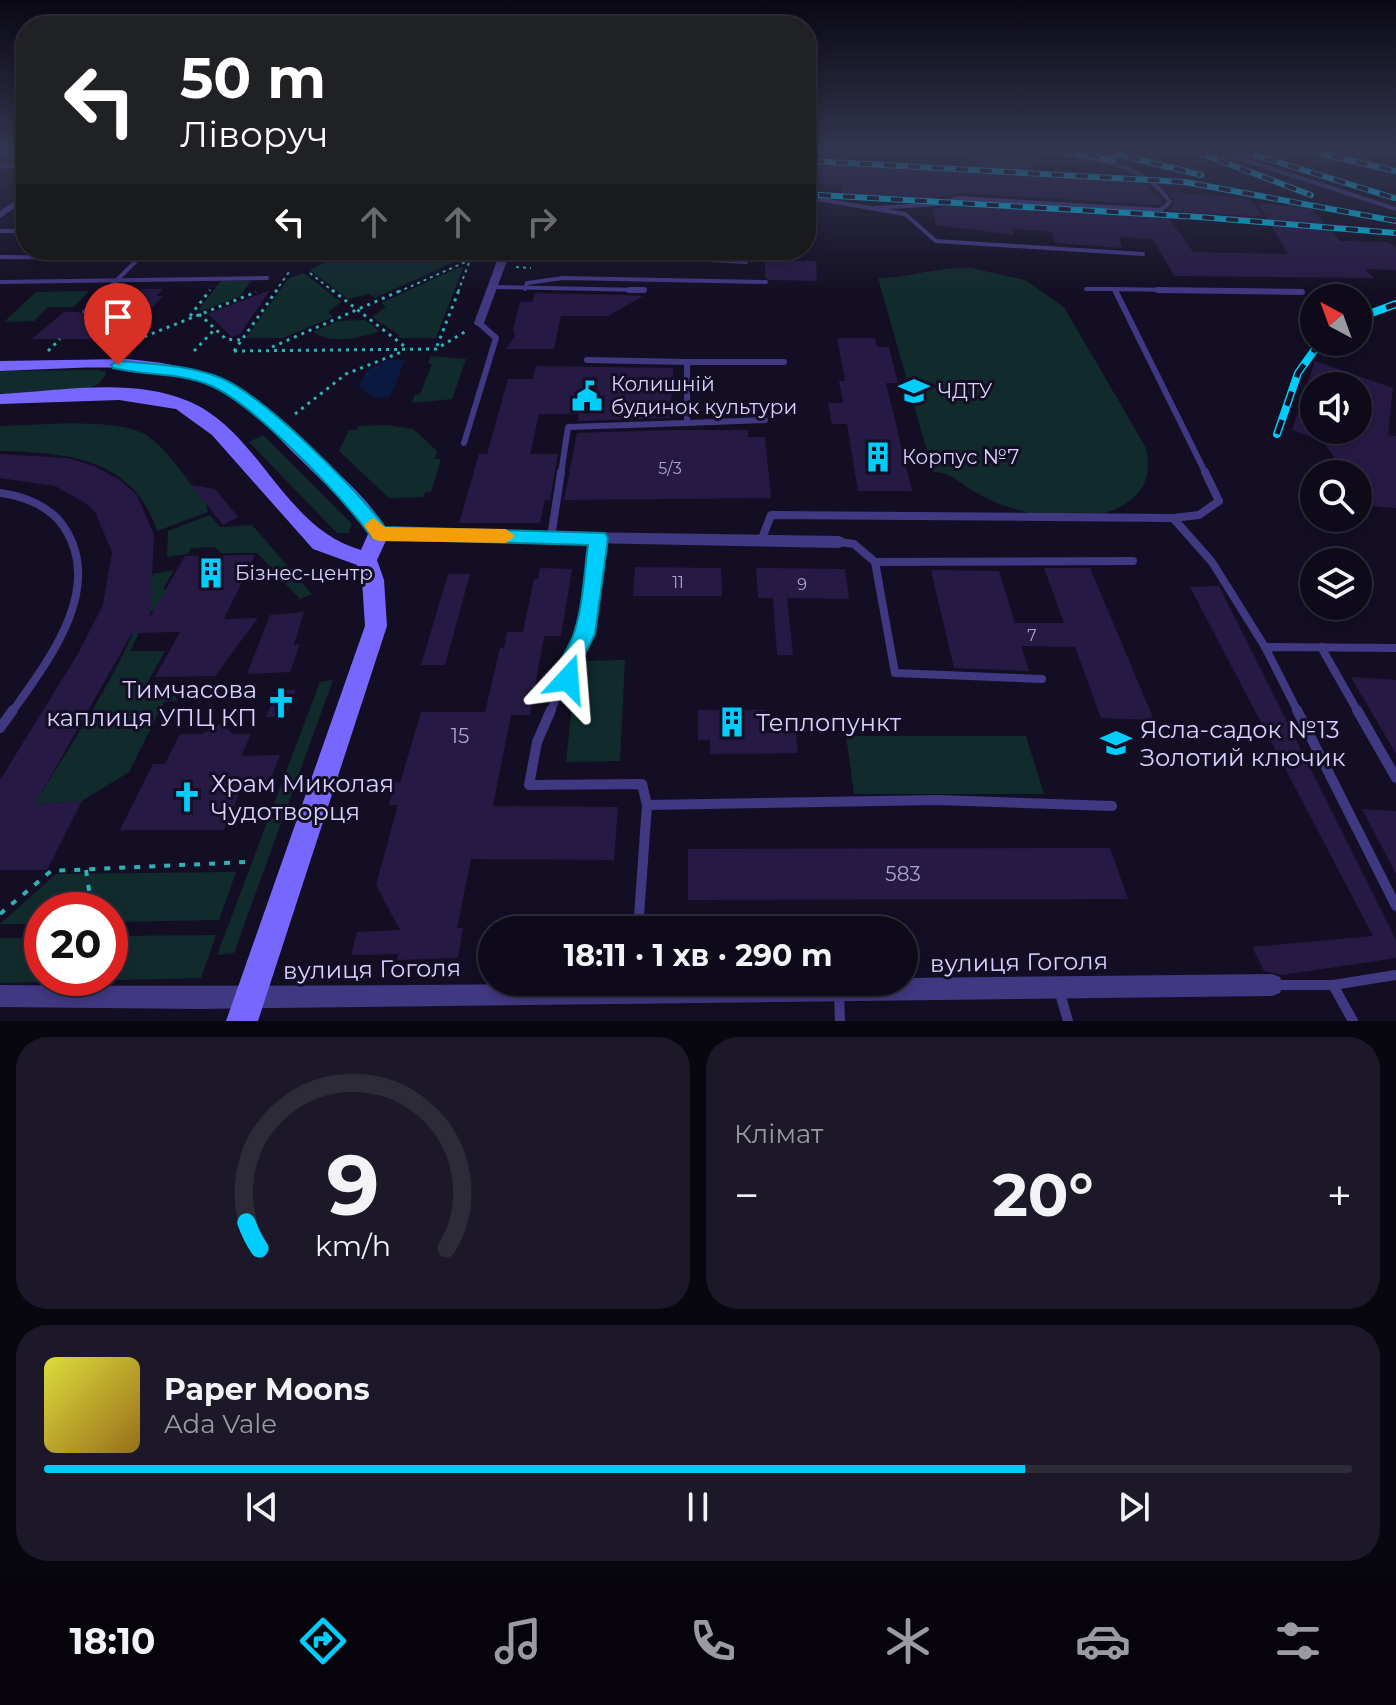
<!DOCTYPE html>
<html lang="uk">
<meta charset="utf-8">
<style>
:root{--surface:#0e0a1a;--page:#1c1827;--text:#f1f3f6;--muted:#9b9aa2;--line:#2e2b39;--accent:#00cdfb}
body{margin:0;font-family:Montserrat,sans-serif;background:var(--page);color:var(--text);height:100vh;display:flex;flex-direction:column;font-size:30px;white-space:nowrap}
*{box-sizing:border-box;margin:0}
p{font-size:26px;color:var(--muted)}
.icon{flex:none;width:44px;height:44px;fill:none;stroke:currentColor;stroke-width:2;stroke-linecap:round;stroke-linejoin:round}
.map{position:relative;height:1021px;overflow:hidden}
.sheet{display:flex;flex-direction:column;gap:16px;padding:16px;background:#08060e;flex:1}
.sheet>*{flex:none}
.guide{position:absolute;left:16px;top:16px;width:800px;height:244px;border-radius:32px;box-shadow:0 4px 12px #0003,0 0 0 2px var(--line);background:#202124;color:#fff;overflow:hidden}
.needle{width:52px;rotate:319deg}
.fabs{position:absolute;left:1300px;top:284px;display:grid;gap:16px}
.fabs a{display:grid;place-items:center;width:72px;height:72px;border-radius:50%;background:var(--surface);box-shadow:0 4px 12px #0003,0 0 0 2px var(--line);font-size:40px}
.speed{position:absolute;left:24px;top:892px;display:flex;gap:16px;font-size:40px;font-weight:700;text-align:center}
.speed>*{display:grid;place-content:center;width:104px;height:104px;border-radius:50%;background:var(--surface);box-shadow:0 4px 12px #0003,0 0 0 2px var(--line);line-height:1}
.speed .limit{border:12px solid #d22;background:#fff;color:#111}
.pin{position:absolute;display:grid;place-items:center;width:68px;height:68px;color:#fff;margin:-82px -34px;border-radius:50% 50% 50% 0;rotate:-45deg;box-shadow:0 0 8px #0007}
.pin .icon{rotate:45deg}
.me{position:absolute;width:88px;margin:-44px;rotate:19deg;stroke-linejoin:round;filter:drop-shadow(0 0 6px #0008)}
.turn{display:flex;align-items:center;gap:28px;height:168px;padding:0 32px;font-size:36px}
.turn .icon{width:104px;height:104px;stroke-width:2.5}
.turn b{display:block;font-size:56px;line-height:68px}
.lanes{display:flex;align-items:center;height:76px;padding:0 32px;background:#0003;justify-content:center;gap:40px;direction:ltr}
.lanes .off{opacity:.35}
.big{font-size:60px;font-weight:700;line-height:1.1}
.sheet .card{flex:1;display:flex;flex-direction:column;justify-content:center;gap:12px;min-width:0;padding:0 28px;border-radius:32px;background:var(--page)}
.sheet .dial{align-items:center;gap:0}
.dial svg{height:208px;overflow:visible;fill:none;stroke:var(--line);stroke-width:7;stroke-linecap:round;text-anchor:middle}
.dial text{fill:var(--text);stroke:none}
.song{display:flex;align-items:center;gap:24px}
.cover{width:96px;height:96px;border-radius:12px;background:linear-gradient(135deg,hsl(60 70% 55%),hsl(40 70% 35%))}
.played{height:8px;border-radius:4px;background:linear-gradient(90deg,var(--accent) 75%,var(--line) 75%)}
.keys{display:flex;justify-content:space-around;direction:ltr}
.heat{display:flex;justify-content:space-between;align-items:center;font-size:44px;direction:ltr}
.sheet .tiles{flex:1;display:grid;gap:16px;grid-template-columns:1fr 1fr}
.card:last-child{grid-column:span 2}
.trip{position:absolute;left:478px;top:916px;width:440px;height:80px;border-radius:40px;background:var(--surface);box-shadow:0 4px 12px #0003,0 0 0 2px var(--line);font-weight:700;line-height:80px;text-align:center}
.tabs{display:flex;height:128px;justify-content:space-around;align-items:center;background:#06040a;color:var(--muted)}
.tabs .icon{width:56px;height:56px}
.tabs .active{color:var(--accent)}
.tabs b{font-size:36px;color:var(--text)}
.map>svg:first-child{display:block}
.green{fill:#112b2d}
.water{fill:#091940}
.building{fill:#261a44}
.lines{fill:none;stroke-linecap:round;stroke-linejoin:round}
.path-far2{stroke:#2eb2b5;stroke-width:2;stroke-dasharray:3 4;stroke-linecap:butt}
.path-far1{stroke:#2eb2b5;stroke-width:3;stroke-dasharray:3 5;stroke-linecap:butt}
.path{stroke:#2eb2b5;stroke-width:4;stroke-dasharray:6 9;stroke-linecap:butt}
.lane-far3{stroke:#413882;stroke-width:4}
.lane-far2{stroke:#413882;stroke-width:6}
.lane-far1{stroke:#413882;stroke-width:8}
.lane{stroke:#413882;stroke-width:10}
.street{fill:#413882;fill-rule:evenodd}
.secondary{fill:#7767ff;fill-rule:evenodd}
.rail-far1-casing{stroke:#00cdfb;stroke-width:6}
.rail-casing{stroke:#00cdfb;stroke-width:8}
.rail-far1{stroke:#130e23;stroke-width:4;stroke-dasharray:12;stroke-linecap:butt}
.rail{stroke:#130e23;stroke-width:5;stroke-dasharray:15;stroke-linecap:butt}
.route{fill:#00cdfb;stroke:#0085a3;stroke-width:2}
.slow{fill:#f59e0b}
.labels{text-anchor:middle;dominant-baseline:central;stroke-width:6;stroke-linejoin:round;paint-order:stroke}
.number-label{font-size:16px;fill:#aca2d0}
.poi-label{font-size:20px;fill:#d9d0ff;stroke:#130e23;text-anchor:start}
.near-number-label{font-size:20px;fill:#aca2d0}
.near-poi-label{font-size:24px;fill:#d9d0ff;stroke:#130e23;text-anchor:start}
.near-street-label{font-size:24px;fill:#d9d0ff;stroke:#130e23}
</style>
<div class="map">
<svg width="1396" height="1021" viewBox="0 0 1396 1021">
<rect width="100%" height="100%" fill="#130e23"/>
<g class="green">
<polygon points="326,261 454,262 375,298 369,294 348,299 310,270"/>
<polygon points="458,268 463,268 436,338 398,338 399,335 372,317 386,307 381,303"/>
<path d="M972 268 1025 280 1064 307 1146 448C1151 470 1147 489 1128 502 1085 531 1017 516 975 492 959 483 951 472 933 472L878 278C910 278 939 266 972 268Z"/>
<polygon points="304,273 341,302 328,312 333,317 283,338 246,338 288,279"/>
<polygon points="221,281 251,281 240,296 202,311 199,309"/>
<polygon points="89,291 74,307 48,307 34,321 4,322 36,292"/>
<path d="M365 320 379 331C360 339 330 344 313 332L338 321Z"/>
<polygon points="431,356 466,359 452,399 412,403 415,395 420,394 432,364 428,363"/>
<path d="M99 370 106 372C99 402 25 393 0 393V371Z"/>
<polygon points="387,425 413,429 437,451 435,459 441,459 431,492 425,492 423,497 389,498 339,451 349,430 357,430 359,426"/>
<path d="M0 426C37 426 120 416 149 437 171 453 188 482 206 504L208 512 157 531C133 457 67 453 0 451Z"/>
<polygon points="263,435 352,524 349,533 337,533 249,442"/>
<polygon points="210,515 220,527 252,525 312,594 300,599 257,553 221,553 215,547 191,548 188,554 167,557 168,531"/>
<path d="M174 570 163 589 173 590 163 608 149 612 130 651H165L139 698 175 696 178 701 164 702 129 772 82 801 35 804C78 731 133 657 153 574Z"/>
<polygon points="625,660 620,761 566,762 577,661"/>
<polygon points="333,680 234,953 217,955 320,682"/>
<polygon points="846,736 1026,736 1044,794 854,794"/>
<polygon points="236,872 219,920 110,922 110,910 42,910 42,924 0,924 56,874"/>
<polygon points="216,935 201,978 0,983 0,938 42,938 42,978 110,978 110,936"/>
</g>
<polygon class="water" points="388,360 405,360 390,397 372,397 359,386 366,371"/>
<g class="building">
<polygon points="970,151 1035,151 1037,155 1028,176 1143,182 1163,202 1159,205 958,193 932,200 842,195 842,185 806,183 806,163 978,173"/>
<polygon points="1168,192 1250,199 1264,217 1168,211 1175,202"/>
<polygon points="959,203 1165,213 1193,252 1288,254 1258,203 1310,207 1340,241 1388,242 1396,248 1396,270 1365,269 1374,278 1174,276 1153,239 1119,237 1122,248 1055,243 1052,232 1012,229 1015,235 936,225 933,209"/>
<polygon points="765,260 816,261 817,281 770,280 765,277"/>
<polygon points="142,289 163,289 156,296 163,296 148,312 142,312 135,320 117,320 93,339 32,339 64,312 79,312 86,318 94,312 113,311 128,296 135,296"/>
<polygon points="270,290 240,334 232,337 208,314"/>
<polygon points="535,293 625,295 643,296 608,316 561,316 554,349 506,349 515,336 513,330 520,302 532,302"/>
<polygon points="837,338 875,338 877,347 889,347 898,383 886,383 912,491 858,491 847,424 832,424 828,403 843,403 839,381 845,381"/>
<polygon points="1315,361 1393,388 1388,435 1396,436 1396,508 1368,506 1358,491 1358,474 1346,474 1315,430 1358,430 1358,386 1314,386 1314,438 1292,430"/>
<polygon points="536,366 673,368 670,418 578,421 579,414 539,414 530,454 558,454 550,500 545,500 540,523 459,523 479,454 487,454 508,379 533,379"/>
<polygon points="670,430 748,430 748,437 765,437 771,498 564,500 577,433"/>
<polygon points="0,454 68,458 94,466 120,480 137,495 154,535 150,617 185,556 255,555 224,619 258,618 215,676 155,677 180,632 132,633 35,804 82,801 47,870 0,870 0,780 79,652 103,605 112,552 95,512 87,504 55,486 0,478"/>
<polygon points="191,485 215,489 238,517 223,525"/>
<polygon points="635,567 721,568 722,596 633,596"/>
<polygon points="540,568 572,569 561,636 544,636 530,715 511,715 493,806 618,807 614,860 471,859 457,928 463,928 458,958 397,960 398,954 351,955 357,932 400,930 376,885 398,805 389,805 395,782 400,783 421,712 485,712 500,648 504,648 507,632 523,632 534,579 538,579"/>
<polygon points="756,568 845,569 849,599 787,598 793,655 777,655 773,598 758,598"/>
<polygon points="1044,568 1090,568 1154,720 1101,718 1075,647 1021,646 1029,671 954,668 931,570 999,571 1015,623 1064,623"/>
<polygon points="448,574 470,574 445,665 421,665"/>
<polygon points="1219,586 1396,940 1396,958 1282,975 1264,971 1252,947 1373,936 1190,587"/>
<polygon points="304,612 294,645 300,644 290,672 247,674 270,615"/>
<polygon points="1351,677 1396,680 1396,754"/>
<polygon points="278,689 296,690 285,717 266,717"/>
<polygon points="698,710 766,710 767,733 796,733 798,753 710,754 710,740 698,740"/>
<polygon points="220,724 234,734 251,734 241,756 280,755 270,781 244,782 224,830 120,830 153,764 165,764 180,734 202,734"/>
<polygon points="1362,809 1396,811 1396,874"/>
<polygon points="1110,848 1128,899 688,900 688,849"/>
</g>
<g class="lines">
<g class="path-far2">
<polyline points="326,259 467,260"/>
<polyline points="516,267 531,268"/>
<polyline points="310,273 334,292"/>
<polyline points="275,292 289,272"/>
<polyline points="398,292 470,260"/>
<polyline points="458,292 470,260"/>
</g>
<g class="path-far1">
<polyline points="332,290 408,349"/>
<polyline points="199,314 226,339 241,340"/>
<polyline points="190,316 210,290"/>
<polyline points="437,346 459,290"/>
<polyline points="272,347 402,290"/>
<polyline points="124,349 136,340 256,292"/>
<polyline points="48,351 60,339"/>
<polyline points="194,351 215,329"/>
<polyline points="234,351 436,349 468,330"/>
<polyline points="234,351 277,290"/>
<polyline points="295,414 346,374 404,351"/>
</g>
<g class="path">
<polyline points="86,870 92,910"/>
<polyline points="0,914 51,871 247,862"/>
</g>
<g class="lane-far3">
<polyline points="843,151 878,151"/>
<polyline points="1217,151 1396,209"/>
<polyline points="0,167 26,164"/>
<polyline points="806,197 905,214 936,241 1143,254"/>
<path d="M875 208 940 204 958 198 1161 210 1170 202C1141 159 1087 159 1040 151"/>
<polyline points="0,231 26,231"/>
<polyline points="691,250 710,260 746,262"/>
<polyline points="0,257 314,260"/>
<polyline points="0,282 267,278"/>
<polyline points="493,287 644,290"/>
<polyline points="525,289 527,283 563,278 766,282"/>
<polyline points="1086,289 1115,289"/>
<polyline points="105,292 139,258"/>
<polyline points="1116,292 1115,289 1283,292"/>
</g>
<g class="lane-far2">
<polyline points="629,290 644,290"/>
<polyline points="1115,290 1206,474"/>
<polyline points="1158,290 1302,292"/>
<polyline points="85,312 107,290"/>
<polyline points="687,362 784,362"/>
<polyline points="687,423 765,420"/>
<polyline points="464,443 496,338 479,323"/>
<polyline points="561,474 568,427 687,423 687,362 587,360"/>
</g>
<g class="lane-far1">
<path d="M0 493C24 496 50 506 64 527 105 589 48 661 12 712"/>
<polyline points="1173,518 1199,515 1219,501 1205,472"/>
<polyline points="551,537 561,472"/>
<polyline points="761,541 771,515 1173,518 1212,562 1265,647"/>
<polyline points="839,542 854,544 875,562 895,673 1042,679"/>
<polyline points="875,562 1133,561"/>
<polyline points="1321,647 1358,712"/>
<polyline points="550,712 585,634 598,538"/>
<polyline points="1298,712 1265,647 1396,648"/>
</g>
<g class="lane">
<polyline points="551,710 537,742 529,785 642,784 647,805"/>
<polyline points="1297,710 1396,906"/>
<polyline points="1357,710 1396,778"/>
<polyline points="0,728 13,710"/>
<polyline points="638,930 647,805 938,800 1112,806"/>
<polyline points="1274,985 1333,985 1396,975"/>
<polyline points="1333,985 1353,1021"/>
<polyline points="1059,990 1068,1021"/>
<polyline points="839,995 840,1021"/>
</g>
<g class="street">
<polygon points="26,193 26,200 0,218 0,211"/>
<polygon points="501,250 511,250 484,323 479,326 475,325 474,323"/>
<polygon points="379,529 839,536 844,538 846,542 844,546 839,548 379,539 374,538 372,534 374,530"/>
<path d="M1272 974 1280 977 1283 985 1280 993 1272 996 198 1009 0 1007V985C301 988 603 982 904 982V978Z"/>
</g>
<path class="secondary" d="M127 359C228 368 248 390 319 456 345 479 372 503 389 534L377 560 384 580 387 626 258 1021H226L365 626 362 580 357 565 313 549 212 435 176 409 119 400 0 404V394C59 391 132 377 188 401 260 431 283 528 361 550L368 534C349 505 323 482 298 457 279 439 262 417 240 402 170 355 80 369 0 371V361Z"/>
<g class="rail-far1-casing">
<g id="rail-far1">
<polyline points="1064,151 1113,160"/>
<polyline points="1104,151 1201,175"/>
<polyline points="1195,151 1311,195"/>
<polyline points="1242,151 1394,198"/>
<polyline points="1309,151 1396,171"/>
<polyline points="812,161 1185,182 1396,221"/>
<polyline points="819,195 1200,217 1396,233"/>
</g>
</g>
<g class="rail-casing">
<g id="rail">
<polyline points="1358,318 1396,304"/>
<polyline points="1277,434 1298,373 1320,342"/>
</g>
</g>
<use href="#rail-far1" class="rail-far1"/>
<use href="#rail" class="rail"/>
</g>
<linearGradient id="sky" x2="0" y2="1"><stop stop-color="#0a0813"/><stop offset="0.51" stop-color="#333650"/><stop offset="1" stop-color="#333650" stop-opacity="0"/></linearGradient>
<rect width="1396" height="294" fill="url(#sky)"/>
<path class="route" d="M118 361C153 364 189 365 221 378 266 397 354 487 385 527L605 533 608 538 595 634 582 660 576 686 568 689 560 686C551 667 569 650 574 633 583 606 584 573 588 545L373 539C343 498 254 403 209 385 178 372 145 376 113 368L111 365Z"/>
<polygon class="slow" points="373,518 385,527 506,529 515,536 506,543 379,541 373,539 364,525"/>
<defs>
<g id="university-bare" transform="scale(2.4)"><path d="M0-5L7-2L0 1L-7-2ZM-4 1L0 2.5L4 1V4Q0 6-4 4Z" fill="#00cdfb" stroke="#130e23" stroke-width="2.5" paint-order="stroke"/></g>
<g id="civic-bare" transform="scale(2.4)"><path d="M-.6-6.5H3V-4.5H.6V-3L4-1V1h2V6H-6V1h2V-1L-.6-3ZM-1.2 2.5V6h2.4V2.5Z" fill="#00cdfb" stroke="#130e23" stroke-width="2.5" paint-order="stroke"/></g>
<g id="building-bare" transform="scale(2.4)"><path d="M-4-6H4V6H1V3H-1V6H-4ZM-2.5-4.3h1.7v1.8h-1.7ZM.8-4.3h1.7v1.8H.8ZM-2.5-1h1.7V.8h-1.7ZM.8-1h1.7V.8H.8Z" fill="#00cdfb" stroke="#130e23" stroke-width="2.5" paint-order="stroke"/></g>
<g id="church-bare" transform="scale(2.4)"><path d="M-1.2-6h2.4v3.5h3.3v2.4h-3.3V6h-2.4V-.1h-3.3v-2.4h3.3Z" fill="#00cdfb" stroke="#130e23" stroke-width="2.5" paint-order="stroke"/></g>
<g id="school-bare" transform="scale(2.4)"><path d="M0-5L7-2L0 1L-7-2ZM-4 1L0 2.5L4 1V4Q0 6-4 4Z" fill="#00cdfb" stroke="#130e23" stroke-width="2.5" paint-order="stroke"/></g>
</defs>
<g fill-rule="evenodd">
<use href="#university-bare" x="914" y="391"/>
<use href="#civic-bare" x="587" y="396"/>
<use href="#building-bare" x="878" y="457"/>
<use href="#building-bare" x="211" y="573"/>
<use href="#church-bare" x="281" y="703"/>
<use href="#building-bare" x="732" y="722"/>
<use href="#school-bare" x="1116" y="743"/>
<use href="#church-bare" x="187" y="797"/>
</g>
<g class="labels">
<g class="number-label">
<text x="670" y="468">5/3</text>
<text x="678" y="582">11</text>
<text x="802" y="584">9</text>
<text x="1032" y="635">7</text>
</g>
<g class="poi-label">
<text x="611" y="384">Колишній<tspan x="611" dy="23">будинок культури</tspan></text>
<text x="938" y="391">ЧДТУ</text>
<text x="902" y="457">Корпус №7</text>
<text x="235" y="573">Бізнес-центр</text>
</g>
<g class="near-number-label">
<text x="460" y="736">15</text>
<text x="903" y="874">583</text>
</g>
<g class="near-poi-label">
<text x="257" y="689" text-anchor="end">Тимчасова<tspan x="257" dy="28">каплиця УПЦ КП</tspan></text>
<text x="756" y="722">Теплопункт</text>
<text x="1140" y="729">Ясла-садок №13<tspan x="1140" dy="28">Золотий ключик</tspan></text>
<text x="211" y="783">Храм Миколая<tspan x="211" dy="28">Чудотворця</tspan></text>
</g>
<g class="near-street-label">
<text transform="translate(1019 962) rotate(-1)">вулиця Гоголя</text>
<text transform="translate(372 969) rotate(-1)">вулиця Гоголя</text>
</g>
</g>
</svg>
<div class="fabs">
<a><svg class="needle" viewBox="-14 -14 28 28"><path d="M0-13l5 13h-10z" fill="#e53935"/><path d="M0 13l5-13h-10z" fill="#9b9aa2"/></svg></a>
<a><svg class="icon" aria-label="sound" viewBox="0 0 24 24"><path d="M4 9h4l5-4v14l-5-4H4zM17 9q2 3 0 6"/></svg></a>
<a><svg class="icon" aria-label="search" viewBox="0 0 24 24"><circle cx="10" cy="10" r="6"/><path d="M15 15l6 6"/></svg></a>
<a><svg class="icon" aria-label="layers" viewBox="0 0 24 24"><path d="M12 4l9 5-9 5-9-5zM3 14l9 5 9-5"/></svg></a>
</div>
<div class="speed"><div class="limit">20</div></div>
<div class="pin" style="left:118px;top:365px;background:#d93025"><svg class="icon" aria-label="arrive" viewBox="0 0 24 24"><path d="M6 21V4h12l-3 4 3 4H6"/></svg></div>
<svg class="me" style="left:568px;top:679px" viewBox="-20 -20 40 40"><path d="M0-17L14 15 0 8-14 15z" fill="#00cdfb" stroke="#fff" stroke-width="4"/></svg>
<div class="trip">18:11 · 1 хв · 290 m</div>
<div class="guide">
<div class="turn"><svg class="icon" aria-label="left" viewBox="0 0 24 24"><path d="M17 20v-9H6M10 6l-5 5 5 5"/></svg><div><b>50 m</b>Ліворуч</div></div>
<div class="lanes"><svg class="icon" aria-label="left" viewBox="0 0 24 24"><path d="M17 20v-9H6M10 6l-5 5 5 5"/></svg><svg class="icon off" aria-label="ahead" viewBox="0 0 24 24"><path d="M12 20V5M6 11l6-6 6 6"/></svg><svg class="icon off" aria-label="ahead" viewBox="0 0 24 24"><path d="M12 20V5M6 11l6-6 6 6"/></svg><svg class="icon off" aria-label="right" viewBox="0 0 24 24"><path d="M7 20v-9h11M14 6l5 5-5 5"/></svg></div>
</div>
</div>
<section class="sheet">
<div class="tiles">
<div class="card dial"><svg viewBox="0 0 100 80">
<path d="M14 69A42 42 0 1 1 86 69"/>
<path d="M14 69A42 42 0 0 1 9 59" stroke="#00cdfb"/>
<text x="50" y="56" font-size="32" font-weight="700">9</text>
<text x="50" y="72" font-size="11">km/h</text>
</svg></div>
<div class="card"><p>Клімат</p>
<div class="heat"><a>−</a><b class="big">20°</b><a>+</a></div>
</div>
<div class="card">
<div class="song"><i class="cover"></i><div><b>Paper Moons</b><p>Ada Vale</p></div></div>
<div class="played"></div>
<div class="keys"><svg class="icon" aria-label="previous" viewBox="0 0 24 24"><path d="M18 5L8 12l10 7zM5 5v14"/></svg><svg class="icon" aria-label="pause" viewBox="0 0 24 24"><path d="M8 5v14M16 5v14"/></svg><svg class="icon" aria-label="next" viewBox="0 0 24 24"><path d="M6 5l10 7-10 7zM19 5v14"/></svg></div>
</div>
</div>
</section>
<nav class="tabs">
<b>18:10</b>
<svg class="icon active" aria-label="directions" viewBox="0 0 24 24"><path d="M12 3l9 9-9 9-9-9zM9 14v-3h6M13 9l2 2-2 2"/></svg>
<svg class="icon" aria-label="music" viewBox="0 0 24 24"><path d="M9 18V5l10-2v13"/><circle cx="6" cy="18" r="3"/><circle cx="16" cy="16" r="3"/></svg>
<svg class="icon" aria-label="phone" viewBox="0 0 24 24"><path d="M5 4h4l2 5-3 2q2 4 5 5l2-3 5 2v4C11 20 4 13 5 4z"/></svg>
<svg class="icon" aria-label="climate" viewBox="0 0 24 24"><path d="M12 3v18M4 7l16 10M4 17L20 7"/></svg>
<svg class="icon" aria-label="car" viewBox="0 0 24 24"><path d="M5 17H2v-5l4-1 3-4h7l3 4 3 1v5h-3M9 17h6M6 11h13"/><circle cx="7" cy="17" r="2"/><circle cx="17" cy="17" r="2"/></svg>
<svg class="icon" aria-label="filters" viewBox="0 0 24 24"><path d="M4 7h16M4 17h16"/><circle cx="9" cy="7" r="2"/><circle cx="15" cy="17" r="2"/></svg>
</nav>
